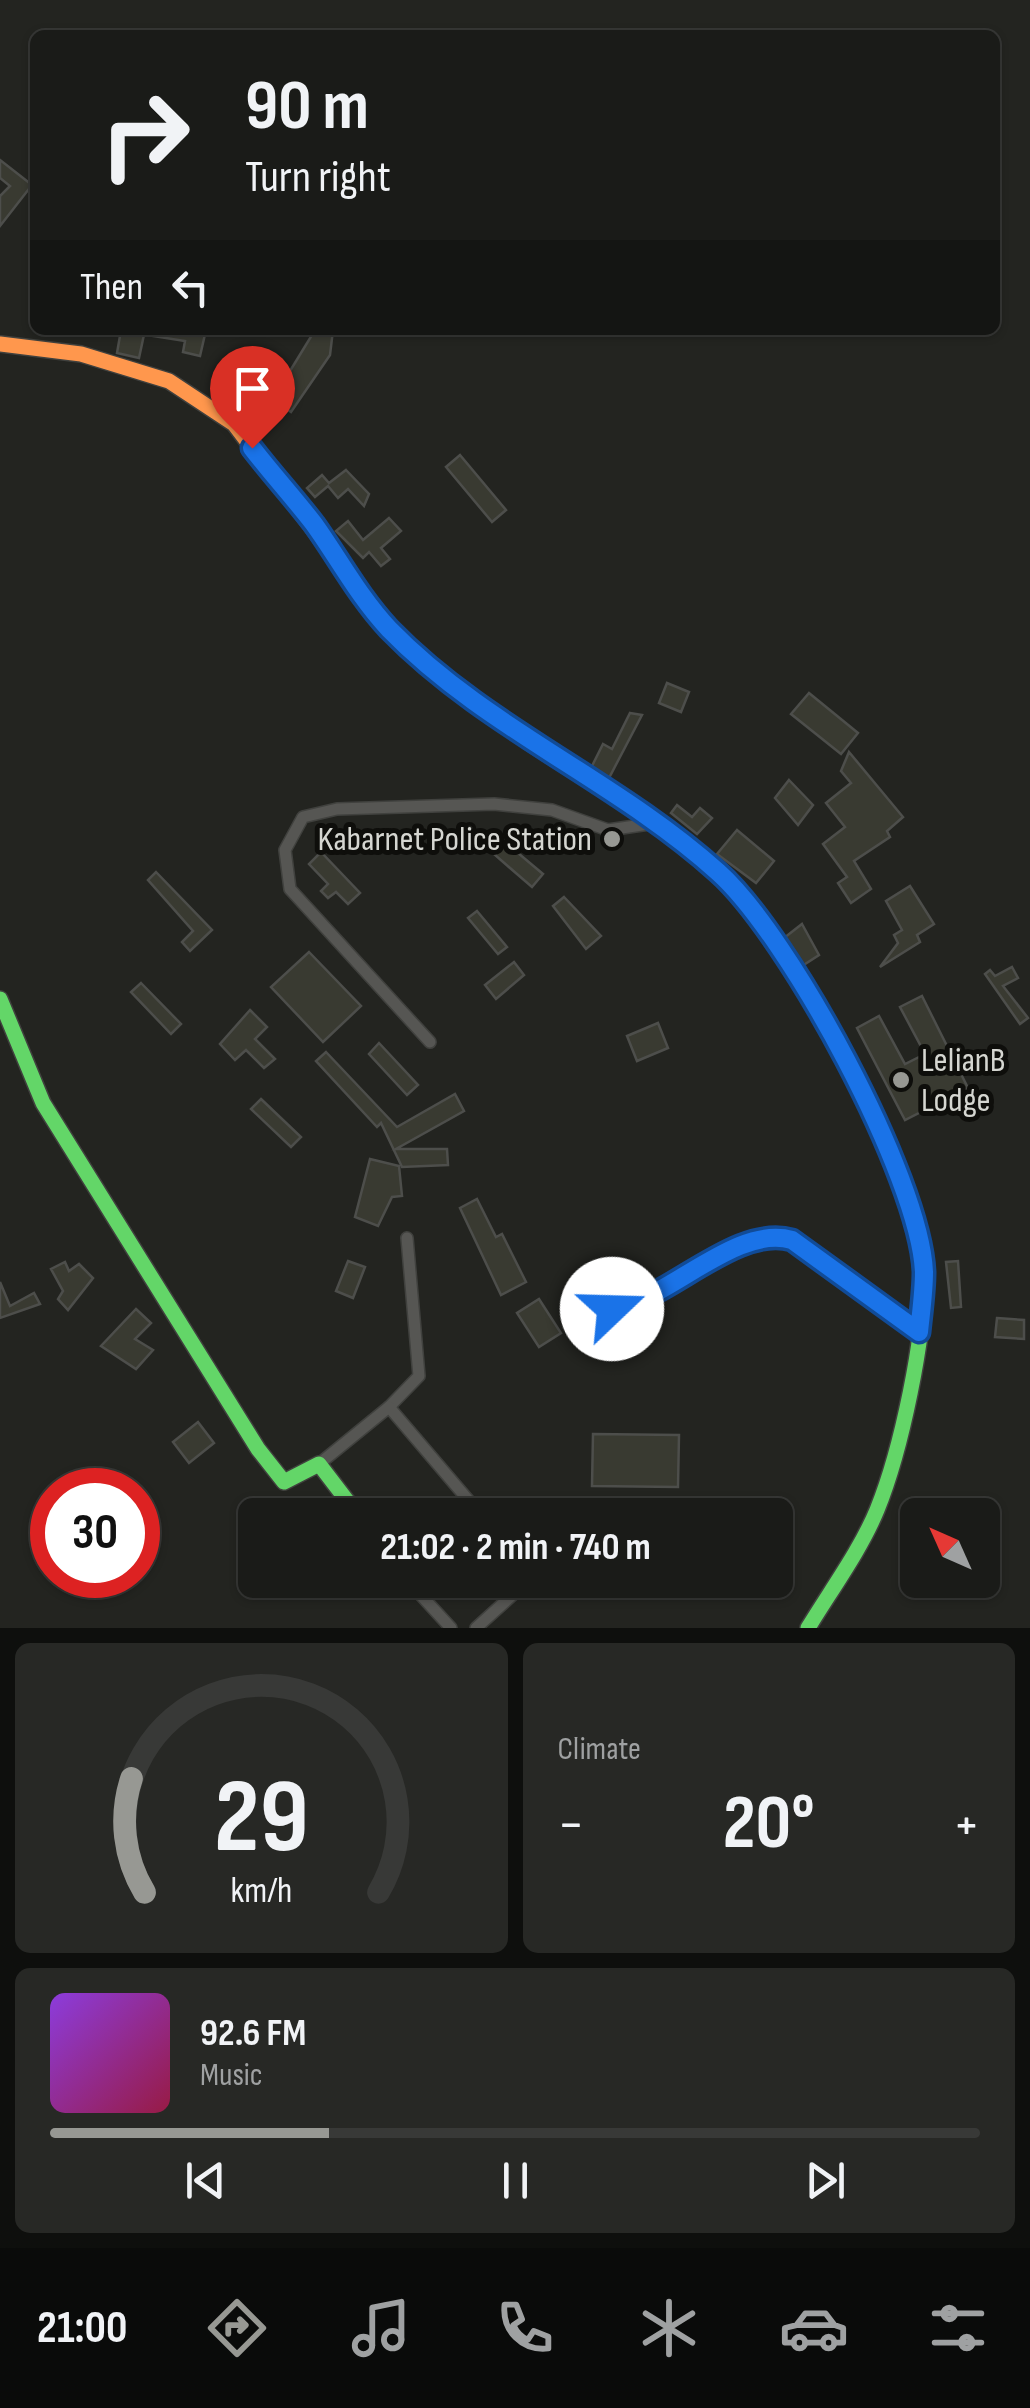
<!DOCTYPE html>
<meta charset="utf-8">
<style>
:root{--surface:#1a1b18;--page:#272825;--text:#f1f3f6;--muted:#9fa1a2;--line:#383937;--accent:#979893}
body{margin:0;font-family:"Sofia Sans Condensed",sans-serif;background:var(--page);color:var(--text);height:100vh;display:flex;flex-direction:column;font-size:38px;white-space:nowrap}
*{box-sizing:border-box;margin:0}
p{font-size:32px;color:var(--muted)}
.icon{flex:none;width:55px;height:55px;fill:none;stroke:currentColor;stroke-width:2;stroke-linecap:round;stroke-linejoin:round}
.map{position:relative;height:1628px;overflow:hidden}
.sheet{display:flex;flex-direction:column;gap:15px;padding:15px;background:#0e0f0d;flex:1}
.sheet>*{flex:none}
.banner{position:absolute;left:30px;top:30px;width:970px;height:305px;border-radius:15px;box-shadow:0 2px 8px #0004,0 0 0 2px var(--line);background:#1a1b18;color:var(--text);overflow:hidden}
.needle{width:65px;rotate:315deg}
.fabs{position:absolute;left:900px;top:1498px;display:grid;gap:20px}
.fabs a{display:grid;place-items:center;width:100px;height:100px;border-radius:15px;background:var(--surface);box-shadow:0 2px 8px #0004,0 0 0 2px var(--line);font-size:50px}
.speed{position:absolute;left:30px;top:1468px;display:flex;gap:20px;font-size:50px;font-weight:700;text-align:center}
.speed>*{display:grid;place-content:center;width:130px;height:130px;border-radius:50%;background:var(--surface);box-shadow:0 2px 8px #0004,0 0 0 2px var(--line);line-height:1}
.speed .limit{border:15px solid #d22;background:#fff;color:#111}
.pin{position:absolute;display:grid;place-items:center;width:85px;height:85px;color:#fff;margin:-102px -42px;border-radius:50% 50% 50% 0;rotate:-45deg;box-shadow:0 0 10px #0007}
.pin .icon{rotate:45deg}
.me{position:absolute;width:110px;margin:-55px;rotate:69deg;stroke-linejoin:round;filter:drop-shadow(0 0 8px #0008)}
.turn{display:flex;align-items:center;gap:35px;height:210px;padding:0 50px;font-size:45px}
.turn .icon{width:130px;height:130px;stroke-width:2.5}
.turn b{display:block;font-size:70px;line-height:85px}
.then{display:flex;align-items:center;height:95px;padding:0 50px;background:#0003;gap:20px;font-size:38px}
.big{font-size:75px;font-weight:700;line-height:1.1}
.sheet .tile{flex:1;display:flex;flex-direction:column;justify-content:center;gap:15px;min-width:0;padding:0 35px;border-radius:15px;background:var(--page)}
.sheet .dial{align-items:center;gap:0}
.dial svg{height:260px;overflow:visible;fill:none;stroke:var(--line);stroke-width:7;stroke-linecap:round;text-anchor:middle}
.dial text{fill:var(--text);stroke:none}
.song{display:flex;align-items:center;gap:30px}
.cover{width:120px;height:120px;border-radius:15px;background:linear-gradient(135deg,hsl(270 70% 55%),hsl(340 70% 35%))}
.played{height:10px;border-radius:5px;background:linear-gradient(90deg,var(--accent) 30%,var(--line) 30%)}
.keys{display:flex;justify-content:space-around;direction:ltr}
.heat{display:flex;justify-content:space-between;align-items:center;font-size:55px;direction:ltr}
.sheet .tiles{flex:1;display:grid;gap:15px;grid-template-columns:1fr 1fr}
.tile:last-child{grid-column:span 2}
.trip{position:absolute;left:238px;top:1498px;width:555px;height:100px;border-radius:15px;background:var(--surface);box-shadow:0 2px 8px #0004,0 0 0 2px var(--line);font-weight:700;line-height:100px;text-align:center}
.tabs{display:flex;height:160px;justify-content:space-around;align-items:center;background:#0a0b0a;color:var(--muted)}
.tabs .icon{width:70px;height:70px}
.tabs .active{color:var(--accent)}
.tabs b{font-size:45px;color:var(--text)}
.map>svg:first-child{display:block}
.building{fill:#393a31;stroke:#4d4e4b;stroke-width:2.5}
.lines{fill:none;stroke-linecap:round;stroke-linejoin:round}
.street-casing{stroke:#40413e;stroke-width:14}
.fast-casing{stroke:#40413e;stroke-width:18}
.slow-casing{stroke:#40413e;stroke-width:18}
.jam-casing{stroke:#40413e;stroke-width:18}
.street{stroke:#565653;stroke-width:11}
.fast{stroke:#63d668;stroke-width:15}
.slow{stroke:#ff974d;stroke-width:15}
.jam{stroke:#b3261e;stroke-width:15}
.route-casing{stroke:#114b97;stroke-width:25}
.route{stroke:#1a73e8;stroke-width:18}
.poi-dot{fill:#979893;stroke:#0e0e0b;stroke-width:4}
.labels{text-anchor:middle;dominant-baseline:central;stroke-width:10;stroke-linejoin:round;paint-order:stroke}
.poi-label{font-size:35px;fill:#d5d6d1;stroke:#0e0e0b;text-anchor:end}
</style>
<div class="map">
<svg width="1030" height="1628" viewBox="0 0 1030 1628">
<rect width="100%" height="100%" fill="#232420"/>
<g class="building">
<polygon points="0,160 32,185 0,226 0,196 10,186 0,178"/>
<polygon points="121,330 145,330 139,358 117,353"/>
<polygon points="154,330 206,330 200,356 183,352 185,341 153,336"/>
<polygon points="315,330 333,330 330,355 291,412 278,403 257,429 251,420 271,395 244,379 259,354 290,371"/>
<polygon points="460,455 506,510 492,522 446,467"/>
<polygon points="346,470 369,494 364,506 348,489 338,498 328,486 315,497 307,488 322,475 329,483"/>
<polygon points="389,518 401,531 381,548 390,559 381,566 369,552 363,558 336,531 348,521 363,540"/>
<polygon points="667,683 689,692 681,712 659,703"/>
<polygon points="809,693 858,733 841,754 791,714"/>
<polygon points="630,713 642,715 609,778 591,768 603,744 612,749"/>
<polygon points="849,752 903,817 887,831 890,837 854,861 871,889 851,903 838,883 847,877 823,844 845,827 826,803 851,783 841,771"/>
<polygon points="789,780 813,805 798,825 775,798"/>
<polygon points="677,805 692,817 700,808 712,818 697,834 671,813"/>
<polygon points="737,830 774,861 756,883 717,854"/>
<polygon points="506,843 543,874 532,887 495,855"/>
<polygon points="321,852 360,893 348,904 336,892 328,898 321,891 328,884 309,864"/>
<polygon points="156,872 212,930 190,951 182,942 193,931 148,880"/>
<polygon points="910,886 934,924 917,935 920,942 880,967 898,943 894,935 902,930 886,901"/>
<polygon points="564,897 601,936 586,949 553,906"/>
<polygon points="477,911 507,947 498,954 468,918"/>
<polygon points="802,924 819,955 802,966 784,938"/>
<polygon points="309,952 361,1006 323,1042 271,987"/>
<polygon points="514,962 524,975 496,999 485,985"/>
<polygon points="1012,967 1018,978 1003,986 1028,1018 1020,1024 985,974 990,970 995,976"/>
<polygon points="141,983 181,1024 171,1034 131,992"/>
<polygon points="922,996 968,1088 905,1120 857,1028 879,1016 905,1064 925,1054 900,1007"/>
<polygon points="250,1010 267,1027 255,1039 275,1059 264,1068 246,1050 235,1060 220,1044"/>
<polygon points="658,1023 668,1048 637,1061 627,1036"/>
<polygon points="379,1043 418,1085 407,1095 369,1054"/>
<polygon points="326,1052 397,1127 455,1094 464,1111 396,1149 447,1149 448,1165 402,1167 381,1123 377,1127 316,1061"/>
<polygon points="261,1099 301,1137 291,1147 251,1109"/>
<polygon points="370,1159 399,1166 402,1196 392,1197 378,1226 355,1217"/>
<polygon points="477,1199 496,1237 502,1234 526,1282 501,1295 460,1208"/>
<polygon points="348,1261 365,1267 353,1298 336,1291"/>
<polygon points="958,1261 961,1307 951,1308 946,1262"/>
<polygon points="65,1262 69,1271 79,1264 93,1278 68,1310 58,1299 63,1291 51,1269"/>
<polygon points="0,1282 10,1306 34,1293 40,1304 0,1318"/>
<polygon points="539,1299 561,1333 539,1347 517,1313"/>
<polygon points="136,1309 151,1323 135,1339 153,1350 136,1369 101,1346"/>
<polygon points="997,1318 1024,1320 1024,1339 995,1337"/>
<polygon points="198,1422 214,1443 189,1463 173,1442"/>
<polygon points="593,1434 679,1435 678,1487 592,1486"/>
</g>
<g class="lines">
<g class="street-casing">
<g id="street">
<polyline points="430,1042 290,889 285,850 303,817 337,809 494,804 552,810 608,830 656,823"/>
<path d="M577 1290C644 1351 718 1219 792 1241L890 1315 919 1332"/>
<polyline points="389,1407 419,1376 407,1238"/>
<polyline points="319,1464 389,1407 481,1515"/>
<polyline points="407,1580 451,1628"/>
<polyline points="476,1628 529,1580"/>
</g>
</g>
<g class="fast-casing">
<g id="fast">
<path d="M764 930C824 1008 920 1173 924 1272 926 1335 901 1451 877 1510 860 1551 831 1590 808 1628"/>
<polyline points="0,999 43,1103 258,1449 284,1482 319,1464 358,1515"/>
</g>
</g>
<g class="slow-casing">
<polyline id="slow" points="0,344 81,354 169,381 234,424 388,628 414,651"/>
</g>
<g class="jam-casing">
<polyline id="jam" points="414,651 528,742 656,823 720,873 764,930"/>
</g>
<use href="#street" class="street"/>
<use href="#fast" class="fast"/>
<use href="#slow" class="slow"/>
<use href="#jam" class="jam"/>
</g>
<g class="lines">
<g class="route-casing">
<path id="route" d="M252 448C272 474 294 498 314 524 339 559 359 597 389 629 485 728 616 780 718 872 789 935 920 1177 924 1272 924 1292 921 1312 919 1332L792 1240C735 1224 669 1300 612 1309"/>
</g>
<use href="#route" class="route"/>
</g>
<g class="poi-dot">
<circle cx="612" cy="839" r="10"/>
<circle cx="901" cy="1080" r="10"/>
</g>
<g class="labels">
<g class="poi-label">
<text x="592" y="839">Kabarnet Police Station</text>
<text x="921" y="1060" text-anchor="start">LelianB<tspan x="921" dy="40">Lodge</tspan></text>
</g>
</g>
</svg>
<div class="fabs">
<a><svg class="needle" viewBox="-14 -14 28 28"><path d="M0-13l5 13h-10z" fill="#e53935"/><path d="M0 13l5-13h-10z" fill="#9fa1a2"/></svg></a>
</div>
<div class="speed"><div class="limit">30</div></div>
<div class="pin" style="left:252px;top:448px;background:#d93025"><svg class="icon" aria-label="arrive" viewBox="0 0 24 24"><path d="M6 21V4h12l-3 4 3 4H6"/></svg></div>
<svg class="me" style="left:612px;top:1309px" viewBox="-20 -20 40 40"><circle r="19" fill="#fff"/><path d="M0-13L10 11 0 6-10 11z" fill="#1a73e8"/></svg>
<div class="trip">21:02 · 2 min · 740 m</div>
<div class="banner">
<div class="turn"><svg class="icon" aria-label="right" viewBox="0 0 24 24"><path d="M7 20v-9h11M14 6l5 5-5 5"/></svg><div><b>90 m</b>Turn right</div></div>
<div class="then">Then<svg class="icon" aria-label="left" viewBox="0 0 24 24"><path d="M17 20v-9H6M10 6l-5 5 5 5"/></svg></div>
</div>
</div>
<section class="sheet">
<div class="tiles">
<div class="tile dial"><svg viewBox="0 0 100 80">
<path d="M14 69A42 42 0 1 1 86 69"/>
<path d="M14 69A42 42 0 0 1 10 34" stroke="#979893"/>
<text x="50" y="56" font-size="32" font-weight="700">29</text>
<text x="50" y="72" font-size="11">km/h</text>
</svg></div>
<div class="tile"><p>Climate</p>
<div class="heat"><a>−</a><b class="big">20°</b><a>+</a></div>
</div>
<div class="tile">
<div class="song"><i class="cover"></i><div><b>92.6 FM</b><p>Music</p></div></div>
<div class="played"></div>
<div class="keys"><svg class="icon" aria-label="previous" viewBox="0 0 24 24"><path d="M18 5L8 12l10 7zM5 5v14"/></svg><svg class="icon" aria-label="pause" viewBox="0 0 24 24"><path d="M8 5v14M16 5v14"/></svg><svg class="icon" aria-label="next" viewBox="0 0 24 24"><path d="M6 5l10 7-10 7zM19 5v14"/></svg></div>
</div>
</div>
</section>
<nav class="tabs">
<b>21:00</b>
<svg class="icon active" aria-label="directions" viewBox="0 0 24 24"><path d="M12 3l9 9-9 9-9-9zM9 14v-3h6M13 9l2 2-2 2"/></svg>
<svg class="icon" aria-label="music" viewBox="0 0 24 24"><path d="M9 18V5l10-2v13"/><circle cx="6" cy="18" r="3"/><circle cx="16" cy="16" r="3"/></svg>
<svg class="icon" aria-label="phone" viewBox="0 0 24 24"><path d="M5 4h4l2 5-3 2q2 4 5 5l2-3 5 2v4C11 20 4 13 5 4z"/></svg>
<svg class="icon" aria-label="climate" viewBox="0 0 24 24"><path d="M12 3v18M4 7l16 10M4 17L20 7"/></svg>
<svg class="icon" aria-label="car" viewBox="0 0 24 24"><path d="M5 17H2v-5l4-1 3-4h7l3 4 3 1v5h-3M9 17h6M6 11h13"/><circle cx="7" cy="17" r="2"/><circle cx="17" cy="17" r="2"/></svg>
<svg class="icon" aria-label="filters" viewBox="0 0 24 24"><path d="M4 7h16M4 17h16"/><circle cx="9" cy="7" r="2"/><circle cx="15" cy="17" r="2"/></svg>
</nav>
